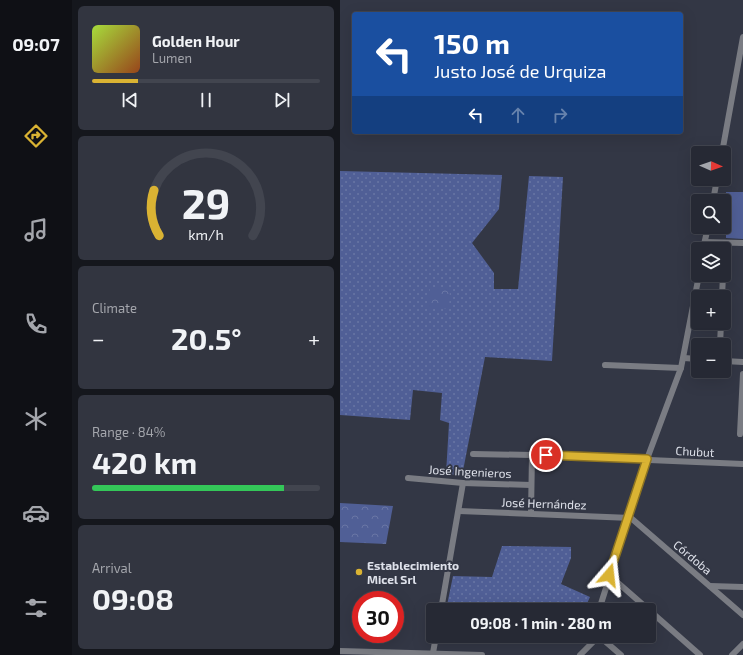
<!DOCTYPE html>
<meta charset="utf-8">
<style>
:root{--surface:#262934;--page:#323540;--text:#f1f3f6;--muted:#a4a6ac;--line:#42454f;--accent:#dab333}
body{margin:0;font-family:"Exo 2",sans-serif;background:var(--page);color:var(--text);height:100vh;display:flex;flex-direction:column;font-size:15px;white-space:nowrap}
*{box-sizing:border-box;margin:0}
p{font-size:13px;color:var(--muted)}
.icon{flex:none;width:22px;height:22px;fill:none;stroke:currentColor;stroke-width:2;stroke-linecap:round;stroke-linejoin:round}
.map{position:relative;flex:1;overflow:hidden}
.sheet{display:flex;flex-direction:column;gap:6px;padding:6px;background:#15171d;width:268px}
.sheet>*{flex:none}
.hud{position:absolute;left:12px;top:12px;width:331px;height:122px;border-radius:4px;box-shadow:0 4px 16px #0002,0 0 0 1px var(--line);background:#1a4fa0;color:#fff;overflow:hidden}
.needle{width:26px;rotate:92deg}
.controls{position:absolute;left:351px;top:146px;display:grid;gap:8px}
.controls a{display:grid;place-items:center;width:40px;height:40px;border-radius:4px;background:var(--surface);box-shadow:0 4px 16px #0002,0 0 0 1px var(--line);font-size:20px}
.speed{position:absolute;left:12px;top:591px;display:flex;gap:8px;font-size:20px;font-weight:700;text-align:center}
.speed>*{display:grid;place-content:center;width:52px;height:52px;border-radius:50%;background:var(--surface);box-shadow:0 4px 16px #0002,0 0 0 1px var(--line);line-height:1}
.speed .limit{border:6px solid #d22;background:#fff;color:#111}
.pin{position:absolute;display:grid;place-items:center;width:34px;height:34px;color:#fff;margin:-17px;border:2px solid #fff;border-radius:50%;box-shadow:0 1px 4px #0007}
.me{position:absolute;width:44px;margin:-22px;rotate:17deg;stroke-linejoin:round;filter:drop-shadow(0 0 3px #0008)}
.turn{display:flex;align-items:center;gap:14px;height:84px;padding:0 16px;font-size:18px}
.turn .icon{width:52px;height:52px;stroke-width:2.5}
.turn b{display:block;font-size:28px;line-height:34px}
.lanes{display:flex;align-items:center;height:38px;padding:0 16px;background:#0003;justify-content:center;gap:20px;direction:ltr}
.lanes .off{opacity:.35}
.big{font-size:30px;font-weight:700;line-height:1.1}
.sheet .card{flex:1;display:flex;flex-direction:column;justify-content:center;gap:6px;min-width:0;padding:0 14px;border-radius:6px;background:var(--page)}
.sheet .dial{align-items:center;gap:0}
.dial svg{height:104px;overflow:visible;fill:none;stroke:var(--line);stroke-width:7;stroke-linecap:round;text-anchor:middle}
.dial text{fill:var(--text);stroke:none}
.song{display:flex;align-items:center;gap:12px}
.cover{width:48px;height:48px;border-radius:6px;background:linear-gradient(135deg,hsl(80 70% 55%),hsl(20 70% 35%))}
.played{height:4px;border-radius:2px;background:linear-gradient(90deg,var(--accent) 20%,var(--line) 20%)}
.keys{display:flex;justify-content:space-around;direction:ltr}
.heat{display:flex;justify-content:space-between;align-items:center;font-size:22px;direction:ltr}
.charge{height:6px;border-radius:3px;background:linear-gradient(90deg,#34c759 84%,var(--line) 0)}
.trip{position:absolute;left:86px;top:603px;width:230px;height:40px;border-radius:4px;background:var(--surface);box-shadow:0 4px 16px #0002,0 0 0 1px var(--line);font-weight:700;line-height:40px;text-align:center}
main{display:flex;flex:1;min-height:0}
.tab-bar{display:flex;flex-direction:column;width:72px;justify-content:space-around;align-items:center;background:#0f1015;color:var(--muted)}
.tab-bar .icon{width:28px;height:28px}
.tab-bar .active{color:var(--accent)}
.tab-bar b{font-size:18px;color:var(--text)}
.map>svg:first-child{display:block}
.grass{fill:url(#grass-dots)}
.forest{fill:url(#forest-crowns)}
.park{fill:#505f96}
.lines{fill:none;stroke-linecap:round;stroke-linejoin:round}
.minor{stroke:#7a7c83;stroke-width:6}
.route-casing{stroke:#8e7421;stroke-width:10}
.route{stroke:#dab333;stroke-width:7}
.poi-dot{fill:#dab333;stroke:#333745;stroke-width:1.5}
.labels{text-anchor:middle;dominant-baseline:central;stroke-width:4;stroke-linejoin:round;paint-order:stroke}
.street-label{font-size:12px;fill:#dee1ea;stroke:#333745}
.poi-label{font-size:12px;font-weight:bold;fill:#dee1ea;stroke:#333745;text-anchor:start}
</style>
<main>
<nav class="tab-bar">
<b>09:07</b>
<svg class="icon active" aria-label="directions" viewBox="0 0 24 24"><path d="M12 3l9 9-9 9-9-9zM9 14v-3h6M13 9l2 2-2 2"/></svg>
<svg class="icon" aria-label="music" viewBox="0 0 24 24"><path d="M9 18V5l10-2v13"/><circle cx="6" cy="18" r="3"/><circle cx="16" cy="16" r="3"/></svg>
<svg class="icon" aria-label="phone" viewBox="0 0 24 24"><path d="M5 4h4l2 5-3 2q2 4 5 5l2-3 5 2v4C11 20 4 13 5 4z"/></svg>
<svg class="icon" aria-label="climate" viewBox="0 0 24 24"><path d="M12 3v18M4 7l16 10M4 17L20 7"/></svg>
<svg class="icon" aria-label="car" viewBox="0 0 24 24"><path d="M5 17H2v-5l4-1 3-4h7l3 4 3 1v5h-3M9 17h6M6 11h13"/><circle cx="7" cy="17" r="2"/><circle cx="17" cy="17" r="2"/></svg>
<svg class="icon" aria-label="filters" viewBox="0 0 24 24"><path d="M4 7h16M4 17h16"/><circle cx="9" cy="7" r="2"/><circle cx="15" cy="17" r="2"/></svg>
</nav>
<section class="sheet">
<div class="card">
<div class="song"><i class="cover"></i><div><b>Golden Hour</b><p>Lumen</p></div></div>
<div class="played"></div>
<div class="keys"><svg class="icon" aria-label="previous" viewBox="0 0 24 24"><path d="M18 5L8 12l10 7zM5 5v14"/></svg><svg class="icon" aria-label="pause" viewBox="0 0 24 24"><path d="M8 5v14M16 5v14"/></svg><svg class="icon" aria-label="next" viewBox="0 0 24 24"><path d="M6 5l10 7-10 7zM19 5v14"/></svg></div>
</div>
<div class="card dial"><svg viewBox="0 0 100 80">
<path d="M14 69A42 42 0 1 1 86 69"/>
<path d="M14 69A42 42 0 0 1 10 34" stroke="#dab333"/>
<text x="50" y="56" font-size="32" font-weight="700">29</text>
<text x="50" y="72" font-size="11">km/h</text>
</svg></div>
<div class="card"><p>Climate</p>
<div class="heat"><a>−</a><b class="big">20.5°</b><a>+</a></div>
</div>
<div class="card"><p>Range · 84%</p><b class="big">420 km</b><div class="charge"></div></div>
<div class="card"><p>Arrival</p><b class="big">09:08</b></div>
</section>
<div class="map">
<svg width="403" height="655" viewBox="0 0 403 655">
<defs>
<pattern id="grass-dots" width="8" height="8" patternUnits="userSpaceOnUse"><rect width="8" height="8" fill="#505f96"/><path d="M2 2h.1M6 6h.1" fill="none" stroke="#6976a5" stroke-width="1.8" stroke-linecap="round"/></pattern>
<pattern id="forest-crowns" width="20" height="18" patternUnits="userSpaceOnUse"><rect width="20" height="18" fill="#505f96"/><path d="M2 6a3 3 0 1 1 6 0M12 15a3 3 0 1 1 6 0" fill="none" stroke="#6976a5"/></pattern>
</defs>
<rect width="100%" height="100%" fill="#333745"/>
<g class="grass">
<polygon points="0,171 162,175 159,209 132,243 154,273 154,289 178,289 189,176 223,177 212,361 145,357 122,476 106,474 109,423 100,420 102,393 73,390 70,420 0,415"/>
<path d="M162 546 231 547V558L221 584 250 597 244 610C235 610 227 609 218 610H106L113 576 152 577Z"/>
</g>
<g class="forest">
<polygon points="90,288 110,289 109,309 88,308"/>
<polygon points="0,503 53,506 46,544 0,542"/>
</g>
<polygon class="park" points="386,192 403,192 403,239 386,238"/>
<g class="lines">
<g class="minor">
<polyline points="382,153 403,37"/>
<polyline points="373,201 377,179"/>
<polyline points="365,242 403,243"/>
<polyline points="363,249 368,227"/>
<polyline points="382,297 383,275"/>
<polyline points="380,345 381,323"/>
<polyline points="344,358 358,359"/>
<polyline points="384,361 403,362"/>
<polyline points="265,365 341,368"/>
<polyline points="400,434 403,374"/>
<polyline points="133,454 192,455 403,464"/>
<polyline points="68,478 123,483 191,485"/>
<polyline points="119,511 291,518 403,615"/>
<polyline points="191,513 192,455"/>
<polyline points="269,575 309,610"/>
<polyline points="370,586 403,587"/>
<polyline points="101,610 123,483"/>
<polyline points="259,610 307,459 341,368 359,275"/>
<polyline points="309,610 360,655"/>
<polyline points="259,636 281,655"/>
<polyline points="0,651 142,655"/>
<polyline points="93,653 96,636"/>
<polyline points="240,655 259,636"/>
<polyline points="392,655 403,644"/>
</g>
</g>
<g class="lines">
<g class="route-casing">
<polyline id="route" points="206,455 307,459 269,575"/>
</g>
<use href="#route" class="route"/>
</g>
<circle class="poi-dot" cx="19" cy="572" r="4"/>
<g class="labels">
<g class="street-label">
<text transform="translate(355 451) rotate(3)">Chubut</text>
<text transform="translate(130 471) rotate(3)">José Ingenieros</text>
<text transform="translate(204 503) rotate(2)">José Hernández</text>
<text transform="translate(353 557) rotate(40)">Córdoba</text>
</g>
<g class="poi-label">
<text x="27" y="565">Establecimiento<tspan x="27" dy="14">Micel Srl</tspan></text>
</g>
</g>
</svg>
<div class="controls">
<a><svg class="needle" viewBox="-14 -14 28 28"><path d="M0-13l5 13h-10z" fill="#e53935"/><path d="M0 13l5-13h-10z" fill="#a4a6ac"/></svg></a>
<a><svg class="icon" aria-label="search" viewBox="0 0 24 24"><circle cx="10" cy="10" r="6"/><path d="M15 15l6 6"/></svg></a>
<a><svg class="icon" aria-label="layers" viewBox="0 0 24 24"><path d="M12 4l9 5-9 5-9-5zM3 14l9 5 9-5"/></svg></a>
<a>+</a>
<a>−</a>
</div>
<div class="speed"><div class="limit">30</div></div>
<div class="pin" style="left:206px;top:455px;background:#d93025"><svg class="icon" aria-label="arrive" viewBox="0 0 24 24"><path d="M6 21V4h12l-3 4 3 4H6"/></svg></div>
<svg class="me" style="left:269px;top:575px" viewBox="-20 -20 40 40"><path d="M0-17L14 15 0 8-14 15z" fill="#dab333" stroke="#fff" stroke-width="4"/></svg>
<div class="trip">09:08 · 1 min · 280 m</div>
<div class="hud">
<div class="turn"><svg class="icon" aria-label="left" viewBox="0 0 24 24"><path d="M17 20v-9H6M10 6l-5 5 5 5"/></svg><div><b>150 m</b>Justo José de Urquiza</div></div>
<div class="lanes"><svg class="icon" aria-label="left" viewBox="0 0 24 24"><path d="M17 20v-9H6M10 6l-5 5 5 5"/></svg><svg class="icon off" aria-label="ahead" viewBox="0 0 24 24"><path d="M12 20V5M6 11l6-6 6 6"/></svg><svg class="icon off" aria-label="right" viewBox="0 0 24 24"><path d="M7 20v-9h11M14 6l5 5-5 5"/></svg></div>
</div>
</div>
</main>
